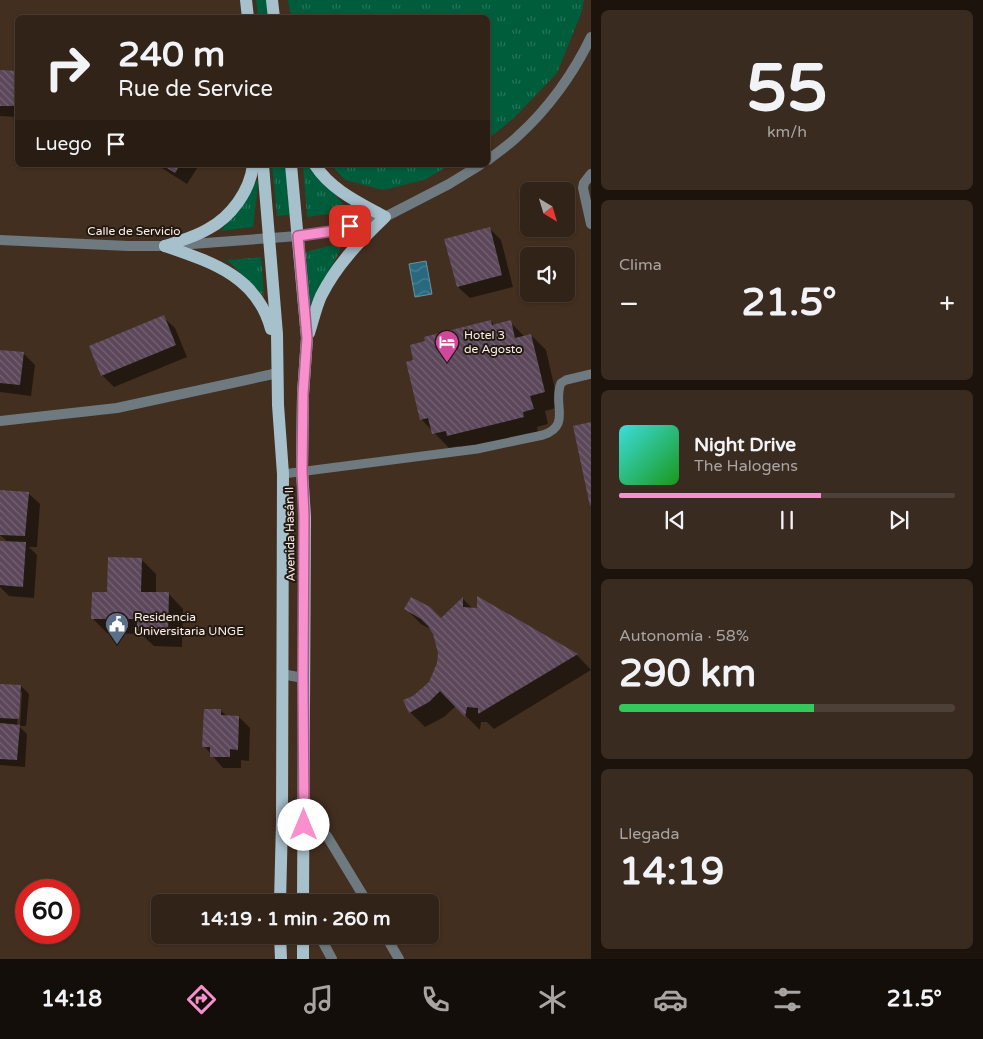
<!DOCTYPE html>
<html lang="es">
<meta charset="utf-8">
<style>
:root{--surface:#322318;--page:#3a2b21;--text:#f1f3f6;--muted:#a8a4a2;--line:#4d4037;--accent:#f790cd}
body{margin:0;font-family:"Varela Round",sans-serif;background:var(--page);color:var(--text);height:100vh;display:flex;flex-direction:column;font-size:19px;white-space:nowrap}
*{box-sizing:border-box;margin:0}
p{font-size:16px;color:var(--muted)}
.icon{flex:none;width:28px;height:28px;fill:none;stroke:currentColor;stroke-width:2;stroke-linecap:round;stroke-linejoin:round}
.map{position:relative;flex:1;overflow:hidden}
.panel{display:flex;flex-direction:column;gap:10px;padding:10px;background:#1c130d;width:392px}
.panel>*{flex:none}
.top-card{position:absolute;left:15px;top:15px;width:475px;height:152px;border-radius:8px;box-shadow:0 1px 4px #0004,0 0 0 1px var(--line);background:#322318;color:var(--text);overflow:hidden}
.needle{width:32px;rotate:142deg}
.fabs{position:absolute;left:520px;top:182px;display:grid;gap:10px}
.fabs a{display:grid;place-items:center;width:55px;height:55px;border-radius:8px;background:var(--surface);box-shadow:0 1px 4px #0004,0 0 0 1px var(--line);font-size:25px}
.speed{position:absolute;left:15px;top:879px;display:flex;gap:10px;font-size:25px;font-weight:700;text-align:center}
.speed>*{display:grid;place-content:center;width:65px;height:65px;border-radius:50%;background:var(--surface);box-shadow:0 1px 4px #0004,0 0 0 1px var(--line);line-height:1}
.speed .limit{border:8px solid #d22;background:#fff;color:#111}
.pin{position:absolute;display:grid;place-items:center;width:42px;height:42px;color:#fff;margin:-21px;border-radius:10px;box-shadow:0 2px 8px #0006}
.me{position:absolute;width:55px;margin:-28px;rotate:0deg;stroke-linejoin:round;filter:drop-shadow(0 0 4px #0008)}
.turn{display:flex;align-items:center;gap:18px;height:105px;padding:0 20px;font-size:22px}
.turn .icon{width:65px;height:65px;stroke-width:2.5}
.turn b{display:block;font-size:35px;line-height:42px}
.then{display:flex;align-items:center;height:48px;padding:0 20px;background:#0003;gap:10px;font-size:19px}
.big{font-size:38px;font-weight:700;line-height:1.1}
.panel .card{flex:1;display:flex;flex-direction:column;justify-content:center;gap:8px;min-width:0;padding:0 18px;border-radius:8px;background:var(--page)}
.panel .dial{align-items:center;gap:0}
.dial b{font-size:65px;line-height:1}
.song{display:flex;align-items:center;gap:15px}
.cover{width:60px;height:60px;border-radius:8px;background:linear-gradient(135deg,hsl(180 70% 55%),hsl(120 70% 35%))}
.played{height:5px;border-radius:2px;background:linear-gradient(90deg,var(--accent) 60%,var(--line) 60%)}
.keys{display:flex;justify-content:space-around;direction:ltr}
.heat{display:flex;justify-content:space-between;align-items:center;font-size:28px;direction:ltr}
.charge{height:8px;border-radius:4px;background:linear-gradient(90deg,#34c759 58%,var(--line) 0)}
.trip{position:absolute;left:151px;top:894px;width:288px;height:50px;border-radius:8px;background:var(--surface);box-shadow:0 1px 4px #0004,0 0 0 1px var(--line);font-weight:700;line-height:50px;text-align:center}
.menu{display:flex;height:80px;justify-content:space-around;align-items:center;background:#140e0a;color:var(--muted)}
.menu .icon{width:35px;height:35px}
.menu .on{color:var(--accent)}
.menu b{font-size:22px;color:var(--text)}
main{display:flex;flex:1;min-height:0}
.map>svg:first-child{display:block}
.grass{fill:url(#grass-tufts)}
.water{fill:url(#water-waves);stroke:#69929e}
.shadow{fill:#0007;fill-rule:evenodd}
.building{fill:url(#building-back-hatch)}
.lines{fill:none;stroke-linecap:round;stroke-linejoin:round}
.service{stroke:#6e7a80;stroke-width:9}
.minor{stroke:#6e7a80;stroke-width:10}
.tertiary{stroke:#6e7a80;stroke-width:10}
.primary{stroke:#a6c0cc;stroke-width:12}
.route-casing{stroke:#a15e85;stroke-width:12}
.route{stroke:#f790cd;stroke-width:9}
.labels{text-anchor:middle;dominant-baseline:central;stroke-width:4;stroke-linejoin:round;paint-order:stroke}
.street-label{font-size:12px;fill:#fef0e6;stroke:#231913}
.poi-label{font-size:12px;fill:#fef0e6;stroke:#231913;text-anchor:start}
</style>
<main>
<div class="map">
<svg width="591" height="959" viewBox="0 0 591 959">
<defs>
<pattern id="grass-tufts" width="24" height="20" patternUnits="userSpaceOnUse" patternTransform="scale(1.25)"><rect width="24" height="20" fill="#005d3c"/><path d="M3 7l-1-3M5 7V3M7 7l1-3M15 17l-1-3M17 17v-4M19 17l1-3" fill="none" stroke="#267558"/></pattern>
<pattern id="water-waves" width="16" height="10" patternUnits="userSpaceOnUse" patternTransform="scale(1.25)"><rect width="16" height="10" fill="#29697f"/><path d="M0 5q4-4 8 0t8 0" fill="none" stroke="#497f91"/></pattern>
<pattern id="building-back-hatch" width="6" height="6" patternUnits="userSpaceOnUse" patternTransform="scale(1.25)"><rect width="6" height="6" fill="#5b4759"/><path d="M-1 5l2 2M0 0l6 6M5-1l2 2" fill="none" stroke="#746271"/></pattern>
</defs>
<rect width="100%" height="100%" fill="#432f20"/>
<g class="grass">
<polygon points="256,0 268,0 270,17 258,17"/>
<polygon points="288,0 584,0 582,11 557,73 514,118 488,139 488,18 291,17"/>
<polygon points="272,165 285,165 290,215 277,216"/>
<polygon points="303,165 310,165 349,211 307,217"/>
<polygon points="331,165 450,165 424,180 383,190 345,180"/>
<polygon points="259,178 253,227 221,231"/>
<polygon points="344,242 309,313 306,252"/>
<polygon points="261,257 264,296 227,260"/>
</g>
<polygon class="water" points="426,261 432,294 415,297 409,264"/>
<g class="shadow">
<polygon points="0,72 18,72 18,117 0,116"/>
<polygon points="157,165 199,165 187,184"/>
<polygon points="489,228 501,240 513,287 470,298 458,287"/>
<polygon points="163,317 175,328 187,357 114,387 102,375"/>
<polygon points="491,321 495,326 510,322 525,337 531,335 546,350 559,407 545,411 548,424 537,427 538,432 463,451 458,446 449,448 421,419 415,361"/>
<polygon points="0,351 23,353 35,365 31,396 0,392"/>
<polygon points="28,493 40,504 37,547 29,547 37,555 34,598 9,596 0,587 0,542 8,542 0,535"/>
<polygon points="141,559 156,574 156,593 168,593 183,609 182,647 154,646 141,634 107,633 92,618 109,593"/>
<polygon points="479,598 577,655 591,670 494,729 487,722 481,722 480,730 456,706 444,717 425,727 410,712 413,697 430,683 438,664 439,653 432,630 421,624 406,609 441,620 463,599 473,609 479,609"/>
<path d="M0 685 21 686 29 694 26 726H19L27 734 25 767 0 765ZM20 692H22L20 726 17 725Z"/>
<polygon points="221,711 227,716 239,717 250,728 249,761 241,760 241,768 223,768 204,746"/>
</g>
<g class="building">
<polygon points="0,70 18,71 18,106 0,106"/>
<polygon points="162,165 180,165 175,173"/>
<polygon points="490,227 502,275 457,287 444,239"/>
<polygon points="164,315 176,345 101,376 89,346"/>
<polygon points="491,320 492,325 511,320 515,338 531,334 545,392 530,396 534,409 523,412 524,417 447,436 446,431 432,434 428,418 420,420 406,362 413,360 410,345 425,341 424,337"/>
<polygon points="0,350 24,352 20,385 0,383"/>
<polygon points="591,422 591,505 590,506 573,426"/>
<polygon points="0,490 29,492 25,536 0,535"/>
<polygon points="0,541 26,542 23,587 0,585"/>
<polygon points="108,557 142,558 141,592 169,592 168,632 137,631 137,619 91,619 92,592 107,592"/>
<polygon points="477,596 578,654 478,714 478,708 467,707 465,717 440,691 429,702 409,713 403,700 413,696 429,682 437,663 438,653 433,634 428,626 421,619 404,609 411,597 430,607 441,618 463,597 463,607 477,608"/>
<polygon points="0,684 21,685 19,719 0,718"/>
<polygon points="204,709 221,709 221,715 239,716 238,750 230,749 230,757 210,757 210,747 202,747"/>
<polygon points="0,723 20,725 17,760 0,759"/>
</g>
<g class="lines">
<path class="service" d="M283 474 477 449 543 435C572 425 552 404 561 383L566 380 591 374"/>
<g class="minor">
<polyline points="591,174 584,183 583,188 591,224"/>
<polyline points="0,421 117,408 278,373"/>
<polyline points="282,674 303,678"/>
<path d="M282 822C297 824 315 826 327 836L367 902"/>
<polyline points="385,935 399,959"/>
</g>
<g class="tertiary">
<path d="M488 160C498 152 509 145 518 136 548 109 574 73 591 37"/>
<polyline points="0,240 128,246 165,246 298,236 333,231 385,217 449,184 480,165"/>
<polyline points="319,935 332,959"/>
</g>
<g class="primary">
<polyline points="246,0 248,18"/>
<polyline points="272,0 274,18"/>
<polyline points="263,165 277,334 278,405 283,474 282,822 280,902"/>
<polyline points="291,165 307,338 303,394 302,471 305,517 303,902"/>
<path d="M165 246C211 262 257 276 271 329"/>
<path d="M165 246C179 241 195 237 208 229 231 217 250 191 253 165"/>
<path d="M309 333C313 321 316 307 321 296 337 264 360 241 385 217 360 203 331 190 315 165"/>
<polyline points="280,935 281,959"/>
<polyline points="303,935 303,959"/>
</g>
</g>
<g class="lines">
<g class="route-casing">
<polyline id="route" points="304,825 303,678 304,516 302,471 303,394 307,338 298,236 333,231 350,226"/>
</g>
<use href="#route" class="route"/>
</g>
<defs>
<g id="hotel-pin" transform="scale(1.25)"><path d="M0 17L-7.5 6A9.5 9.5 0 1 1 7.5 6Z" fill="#d1479c" stroke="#231913"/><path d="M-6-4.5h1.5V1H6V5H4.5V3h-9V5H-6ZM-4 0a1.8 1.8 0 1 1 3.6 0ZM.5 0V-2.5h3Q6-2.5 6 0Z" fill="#fff"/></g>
<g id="civic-pin" transform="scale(1.25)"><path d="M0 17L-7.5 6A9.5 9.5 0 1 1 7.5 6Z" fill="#5c6f8a" stroke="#231913"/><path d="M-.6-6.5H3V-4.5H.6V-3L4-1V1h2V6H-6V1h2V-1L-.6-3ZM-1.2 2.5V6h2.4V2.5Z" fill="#fff"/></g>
</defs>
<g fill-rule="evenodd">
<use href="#hotel-pin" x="447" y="342"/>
<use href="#civic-pin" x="117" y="624"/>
</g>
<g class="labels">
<g class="street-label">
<text x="134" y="231">Calle de Servicio</text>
<text transform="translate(290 534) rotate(-91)">Avenida Hasán II</text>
</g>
<g class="poi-label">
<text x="464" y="335">Hotel 3<tspan x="464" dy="14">de Agosto</tspan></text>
<text x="134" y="617">Residencia<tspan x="134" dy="14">Universitaria UNGE</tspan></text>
</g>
</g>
</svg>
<div class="fabs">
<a><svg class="needle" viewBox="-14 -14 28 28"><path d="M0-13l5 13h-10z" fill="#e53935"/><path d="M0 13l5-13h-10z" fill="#a8a4a2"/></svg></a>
<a><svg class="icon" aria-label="sound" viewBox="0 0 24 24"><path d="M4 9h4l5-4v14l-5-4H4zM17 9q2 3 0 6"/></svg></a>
</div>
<div class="speed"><div class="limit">60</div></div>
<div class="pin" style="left:350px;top:226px;background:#d93025"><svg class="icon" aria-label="arrive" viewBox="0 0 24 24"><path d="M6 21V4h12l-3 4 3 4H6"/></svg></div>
<svg class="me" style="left:304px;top:825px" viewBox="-20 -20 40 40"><circle r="19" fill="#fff"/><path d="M0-13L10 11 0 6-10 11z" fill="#f790cd"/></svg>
<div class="trip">14:19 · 1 min · 260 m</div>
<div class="top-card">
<div class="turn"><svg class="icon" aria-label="right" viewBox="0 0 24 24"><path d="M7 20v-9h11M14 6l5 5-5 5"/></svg><div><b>240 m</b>Rue de Service</div></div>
<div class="then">Luego<svg class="icon" aria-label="arrive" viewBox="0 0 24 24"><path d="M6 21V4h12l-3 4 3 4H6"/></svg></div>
</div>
</div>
<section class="panel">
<div class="card dial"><b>55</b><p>km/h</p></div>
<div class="card"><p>Clima</p>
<div class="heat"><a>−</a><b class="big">21.5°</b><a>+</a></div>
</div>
<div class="card">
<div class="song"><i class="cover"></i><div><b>Night Drive</b><p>The Halogens</p></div></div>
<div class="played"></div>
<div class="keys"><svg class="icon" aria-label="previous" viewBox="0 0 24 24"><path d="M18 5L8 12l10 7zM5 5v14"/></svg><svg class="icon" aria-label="pause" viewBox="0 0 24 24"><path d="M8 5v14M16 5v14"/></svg><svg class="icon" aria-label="next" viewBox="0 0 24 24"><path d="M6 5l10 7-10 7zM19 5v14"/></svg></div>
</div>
<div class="card"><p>Autonomía · 58%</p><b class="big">290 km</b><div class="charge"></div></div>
<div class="card"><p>Llegada</p><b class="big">14:19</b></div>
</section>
</main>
<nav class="menu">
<b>14:18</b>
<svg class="icon on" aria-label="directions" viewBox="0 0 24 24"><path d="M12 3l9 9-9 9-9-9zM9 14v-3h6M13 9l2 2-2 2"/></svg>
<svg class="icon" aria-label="music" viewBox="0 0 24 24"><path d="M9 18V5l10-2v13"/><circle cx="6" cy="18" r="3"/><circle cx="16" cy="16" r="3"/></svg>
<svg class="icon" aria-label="phone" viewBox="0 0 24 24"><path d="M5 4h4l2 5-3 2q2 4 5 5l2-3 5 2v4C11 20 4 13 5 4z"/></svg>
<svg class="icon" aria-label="climate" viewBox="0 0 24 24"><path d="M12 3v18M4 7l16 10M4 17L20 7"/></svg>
<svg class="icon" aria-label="car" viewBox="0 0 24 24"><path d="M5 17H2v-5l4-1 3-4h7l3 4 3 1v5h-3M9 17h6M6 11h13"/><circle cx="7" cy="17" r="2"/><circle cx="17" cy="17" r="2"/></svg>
<svg class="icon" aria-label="filters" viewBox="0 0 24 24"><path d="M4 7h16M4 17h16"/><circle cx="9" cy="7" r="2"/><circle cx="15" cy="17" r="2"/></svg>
<b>21.5°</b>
</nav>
